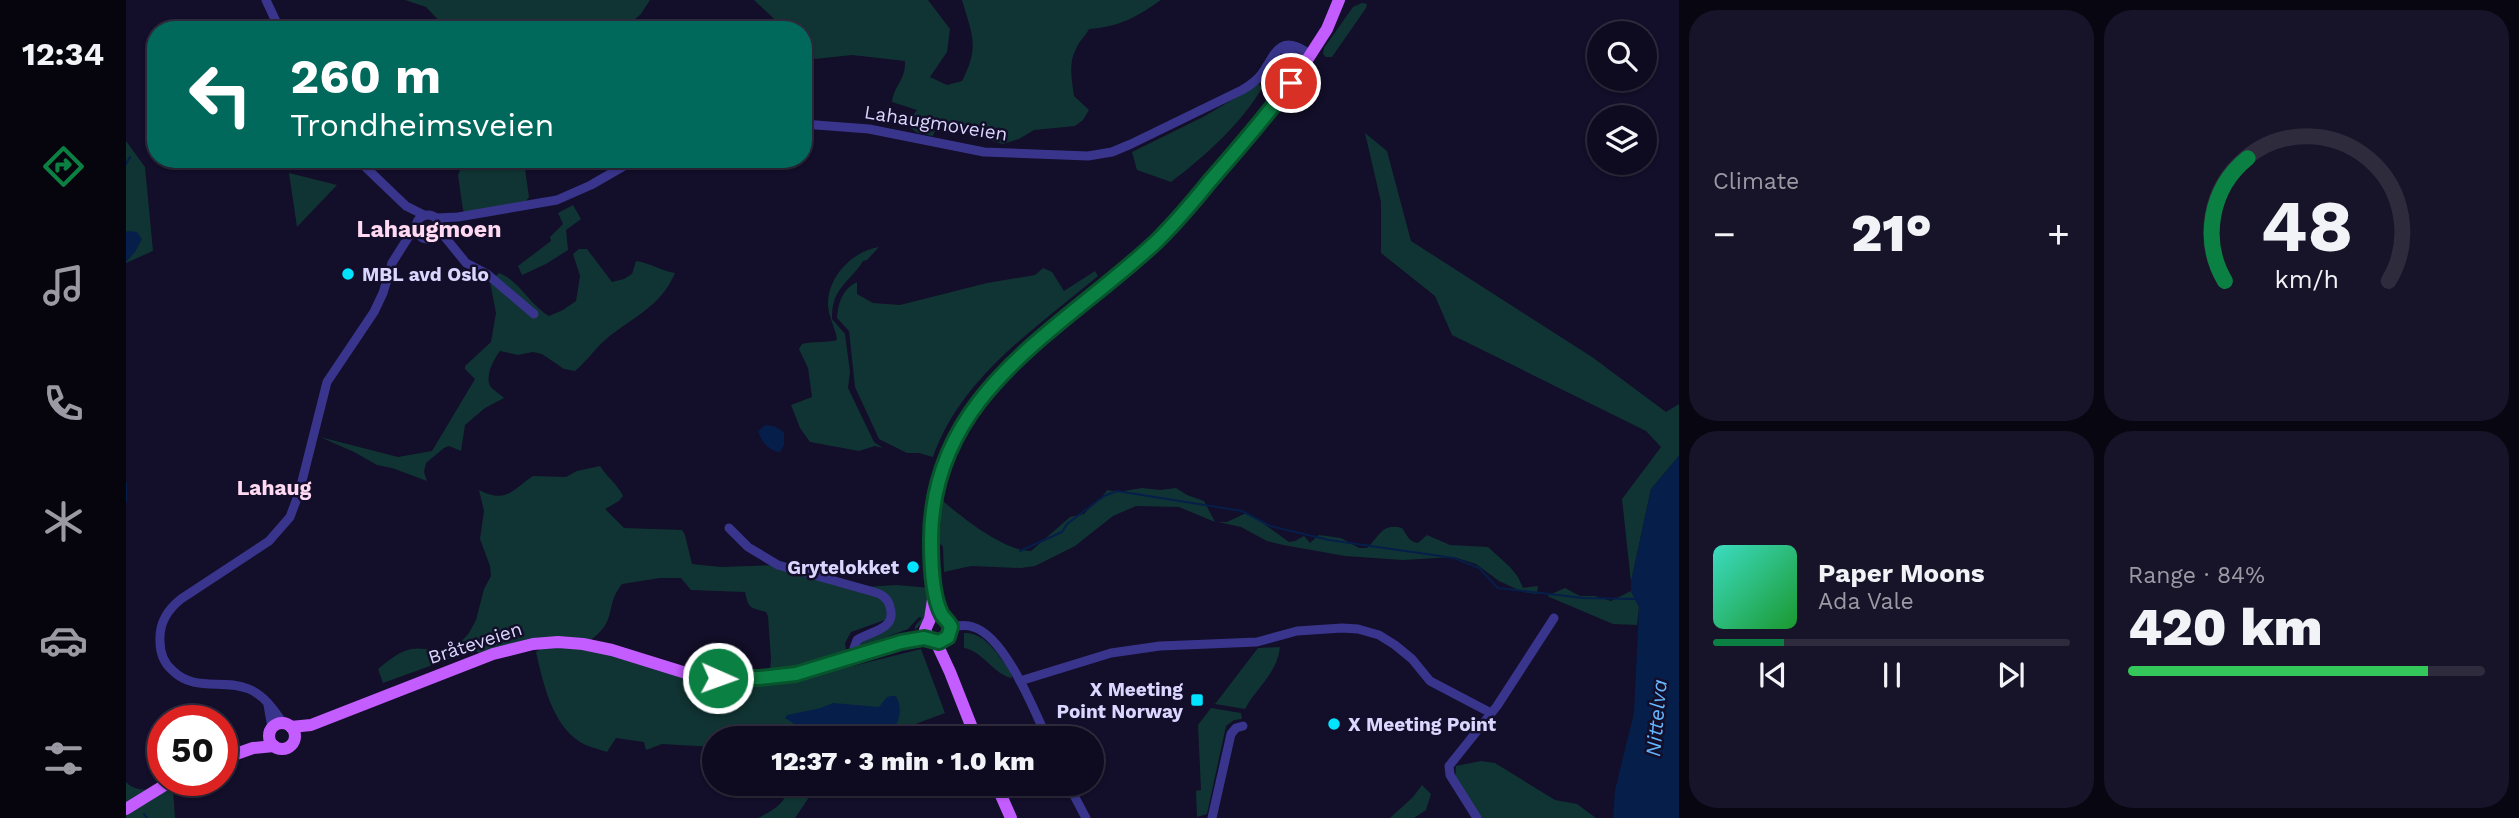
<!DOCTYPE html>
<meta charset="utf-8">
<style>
:root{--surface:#0e0a1f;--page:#171328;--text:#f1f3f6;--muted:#9b9aa4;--line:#2e2b3d;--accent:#0b8043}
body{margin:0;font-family:"Work Sans",sans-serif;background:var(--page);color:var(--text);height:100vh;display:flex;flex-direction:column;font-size:26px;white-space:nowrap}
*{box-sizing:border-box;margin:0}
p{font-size:23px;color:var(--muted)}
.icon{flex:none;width:38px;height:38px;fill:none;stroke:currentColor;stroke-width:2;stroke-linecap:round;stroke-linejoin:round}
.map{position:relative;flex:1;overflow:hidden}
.drawer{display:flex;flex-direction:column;gap:10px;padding:10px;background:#080611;width:840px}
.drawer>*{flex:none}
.banner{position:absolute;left:21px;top:21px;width:665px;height:147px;border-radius:28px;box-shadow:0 2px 5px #0004,0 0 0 2px var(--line);background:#00695c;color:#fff;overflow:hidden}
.buttons{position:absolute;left:1461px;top:21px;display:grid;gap:14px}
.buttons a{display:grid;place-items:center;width:70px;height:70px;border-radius:50%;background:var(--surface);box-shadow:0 2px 5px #0004,0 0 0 2px var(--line);font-size:35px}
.speed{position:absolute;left:21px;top:705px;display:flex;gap:14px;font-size:35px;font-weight:700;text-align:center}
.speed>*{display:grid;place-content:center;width:91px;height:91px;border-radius:50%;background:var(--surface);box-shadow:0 2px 5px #0004,0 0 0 2px var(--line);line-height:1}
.speed .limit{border:10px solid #d22;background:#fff;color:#111}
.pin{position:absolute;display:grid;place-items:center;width:60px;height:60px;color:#fff;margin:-30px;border:4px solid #fff;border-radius:50%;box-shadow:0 2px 7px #0007}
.me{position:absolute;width:77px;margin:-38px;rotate:92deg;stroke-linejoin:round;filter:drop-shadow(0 0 5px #0008)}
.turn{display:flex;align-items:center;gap:24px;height:147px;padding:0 28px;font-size:32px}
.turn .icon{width:91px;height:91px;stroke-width:2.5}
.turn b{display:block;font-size:49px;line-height:60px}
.big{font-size:52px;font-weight:800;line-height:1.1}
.drawer .tile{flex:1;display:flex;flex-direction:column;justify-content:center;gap:10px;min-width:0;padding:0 24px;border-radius:28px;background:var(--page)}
.drawer .dial{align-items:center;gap:0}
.dial svg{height:182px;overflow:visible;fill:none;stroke:var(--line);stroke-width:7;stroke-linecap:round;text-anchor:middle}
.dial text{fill:var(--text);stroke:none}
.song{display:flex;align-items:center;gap:21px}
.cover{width:84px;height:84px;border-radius:10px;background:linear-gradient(135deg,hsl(170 70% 55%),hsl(130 70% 35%))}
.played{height:7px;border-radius:4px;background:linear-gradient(90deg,var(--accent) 20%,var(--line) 20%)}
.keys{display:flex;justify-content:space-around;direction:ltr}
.heat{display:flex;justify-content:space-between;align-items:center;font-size:38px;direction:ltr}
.charge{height:10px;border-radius:5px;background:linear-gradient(90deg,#34c759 84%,var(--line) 0)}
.drawer .tiles{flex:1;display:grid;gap:10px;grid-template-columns:repeat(2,1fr)}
.trip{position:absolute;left:576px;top:726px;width:402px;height:70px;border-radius:35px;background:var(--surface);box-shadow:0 2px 5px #0004,0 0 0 2px var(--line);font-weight:800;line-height:70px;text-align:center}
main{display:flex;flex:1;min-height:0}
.tabs{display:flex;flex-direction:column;width:126px;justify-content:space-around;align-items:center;background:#06040c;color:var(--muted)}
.tabs .icon{width:49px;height:49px}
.tabs .active{color:var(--accent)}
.tabs b{font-size:32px;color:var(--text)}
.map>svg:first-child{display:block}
.green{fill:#103433;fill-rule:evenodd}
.water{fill:#061e4a}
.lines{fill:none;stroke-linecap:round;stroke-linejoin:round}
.stream{stroke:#061e4a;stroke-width:2}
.minor{stroke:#39358c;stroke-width:9}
.major{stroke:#c45dff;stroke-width:12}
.route-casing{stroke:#07532c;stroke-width:18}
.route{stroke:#0b8043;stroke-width:12}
.poi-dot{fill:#02e3ff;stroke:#130e29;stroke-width:2.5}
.labels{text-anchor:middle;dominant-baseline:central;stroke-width:5;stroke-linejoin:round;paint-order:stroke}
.street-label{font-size:19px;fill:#dbd6ff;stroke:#130e29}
.poi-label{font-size:19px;font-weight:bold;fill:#dbd6ff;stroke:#130e29;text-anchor:start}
.neighbourhood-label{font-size:21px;font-weight:bold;fill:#ffd8f1;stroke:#130e29}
.water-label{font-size:21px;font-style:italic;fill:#64b6ff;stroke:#130e29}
.quarter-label{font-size:23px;font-weight:bold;fill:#ffd8f1;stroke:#130e29}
</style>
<main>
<nav class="tabs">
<b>12:34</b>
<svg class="icon active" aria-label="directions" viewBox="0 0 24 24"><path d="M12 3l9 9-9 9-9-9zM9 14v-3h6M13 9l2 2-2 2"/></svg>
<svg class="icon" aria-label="music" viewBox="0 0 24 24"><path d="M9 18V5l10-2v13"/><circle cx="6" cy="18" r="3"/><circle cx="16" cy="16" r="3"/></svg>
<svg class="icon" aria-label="phone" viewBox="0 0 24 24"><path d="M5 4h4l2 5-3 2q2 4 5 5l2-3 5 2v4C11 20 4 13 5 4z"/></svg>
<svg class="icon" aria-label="climate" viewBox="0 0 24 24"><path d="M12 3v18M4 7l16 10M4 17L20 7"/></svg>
<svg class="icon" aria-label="car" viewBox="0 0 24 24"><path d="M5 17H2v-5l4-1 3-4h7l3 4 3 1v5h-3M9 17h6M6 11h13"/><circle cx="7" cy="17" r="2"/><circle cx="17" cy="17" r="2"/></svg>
<svg class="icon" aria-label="filters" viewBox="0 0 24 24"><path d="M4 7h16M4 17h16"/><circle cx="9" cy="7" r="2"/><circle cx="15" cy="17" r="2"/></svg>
</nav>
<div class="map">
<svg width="1553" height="818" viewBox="0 0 1553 818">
<rect width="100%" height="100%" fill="#130e29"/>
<g class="green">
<polygon points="279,0 524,0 515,14 496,30 322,30 300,7"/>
<path d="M628 0H802L824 29 821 52 804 77 821 85 836 81C854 46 846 35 836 0H1035C1011 17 993 27 963 29 959 37 953 41 950 49 942 63 946 81 948 96L963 110 957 120 949 126 908 130 893 139 877 144 807 124 809 130 807 136 792 133 783 127V120L791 110 766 102C768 85 780 80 779 61L726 55 689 59 677 46V30H660Z"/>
<polygon points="1236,3 1241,4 1240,8 1206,57 1200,57 1197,54 1198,48 1227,7"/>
<path d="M1133 84 1136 88C1116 123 1077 158 1045 182L1011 170 1006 152 1077 117Z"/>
<polygon points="1239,133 1261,151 1285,241 1466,357 1540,412 1553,404 1553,456 1525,489 1505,582 1496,499 1535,447 1520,431 1326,335 1309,296 1255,253 1255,202"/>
<polygon points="0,141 19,167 27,251 0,263"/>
<polygon points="391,165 399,169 403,197 400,201 340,213 337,210 332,175 335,168"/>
<polygon points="163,173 211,185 171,227"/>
<polygon points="447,205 455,219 440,230 442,250 420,264 396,275 392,266 425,241 424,237 437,224 432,213"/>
<path d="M753 247 741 260 737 261C729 275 712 286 708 302 706 307 706 314 706 319L719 334 724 372 722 388 748 442 757 448 749 446 733 451 684 442 674 428 665 405 686 397 682 368 673 349 676 344C688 341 699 343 711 340 710 329 702 316 702 304 702 276 727 251 753 247Z"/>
<path d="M453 249H461L486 282 498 279 506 274 510 261C525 263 535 271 549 273 534 308 506 317 479 340 468 350 460 362 449 371L438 369 416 354 407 352 392 355 374 351C368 359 359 375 364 386 367 390 374 394 378 398L359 408 339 425 335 451 323 446 318 448 300 463 298 472 301 481 266 468 251 465 228 452 194 437 272 457 306 451 349 379 339 369V366L365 342 370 313 364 282 373 273C394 281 403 304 423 316L437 310 450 301 454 276 447 254Z"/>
<path d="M917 268 926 272 938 291 969 271 972 276C909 329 835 377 807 457L793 453H781L753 439 729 387 723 331 711 318C712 304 716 289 731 282V294L747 303 774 305 861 283 909 275Z"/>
<path d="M474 466C481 477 492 485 497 496L493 501 479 509 498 528 556 530 559 535 566 564 595 567 648 565 740 587 770 585 806 588 807 619 796 623 789 630V626L796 618 793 617 782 629 733 647 734 643 756 632 761 614 759 620 725 632 719 643 722 665 727 666 795 649 819 713 784 726 783 738H588V747L536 744 520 750 518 742 490 738 481 752C473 749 462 747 454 742 426 724 417 683 410 652L417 647 364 659 334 643 343 633 350 620 358 589 365 576 364 566 354 539 358 511 353 490C381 504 386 490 407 476L440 477 451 471ZM534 578H555L565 590 619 592C623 610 624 607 640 612L642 616 645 659 644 670 587 678 460 643C494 621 477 608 496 584Z"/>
<path d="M1016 488 1034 490 1050 488 1061 495 1078 501 1089 522 1053 507 1010 506 987 516 949 546 909 566 895 568 845 566 818 572 817 548 816 545 813 544 815 519 811 496C833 515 877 551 905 551L944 517 958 514C966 505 975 500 981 490L992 492Z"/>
<path d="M1118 514H1124L1163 542 1169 541 1178 536 1184 543 1193 535 1215 538 1233 548H1241C1253 537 1256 522 1276 528 1281 535 1283 542 1292 543L1301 535 1324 545 1362 547 1384 567 1392 577 1397 588 1412 586 1411 594 1397 592 1373 581 1350 564 1328 557 1277 560 1219 556 1157 545 1141 541 1115 527 1092 522H1101Z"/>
<polygon points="1439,588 1454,596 1469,596 1485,601 1505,591 1513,607 1511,625 1487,624 1421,596"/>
<path d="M838 633C860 632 872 656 885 671L886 678C868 675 857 651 838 648Z"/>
<path d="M334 647 337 654 257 683 252 669C262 661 272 652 285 649 304 646 316 656 334 647Z"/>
<path d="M1154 647C1151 674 1130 688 1119 709L1089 704 1132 648Z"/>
<polygon points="1085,708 1115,713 1116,719 1108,720 1100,726 1081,814 1071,817 1070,791 1075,790 1072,725"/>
<polygon points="1355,761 1369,763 1429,800 1451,804 1470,818 1355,818 1329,780 1330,766"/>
<path d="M0 782C12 795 31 787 47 790L49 818H0Z"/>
<path d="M663 784H692L669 818H632C648 810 661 803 663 784Z"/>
<polygon points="1296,785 1305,794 1300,810 1288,818 1264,818 1287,797"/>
</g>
<g class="water">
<polygon points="2,231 11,232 16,239 9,252 0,262 0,232"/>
<path d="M639 425 648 426 658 432V445L654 452C642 451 635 441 632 431Z"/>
<polygon points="1553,456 1553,818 1487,818 1489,790 1508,713 1513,607 1505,591 1505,582 1525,489"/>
<path d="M765 696H770C775 705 775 716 770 725L763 728H723L695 738 689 737 659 718 661 715 695 708 707 703 753 707 761 697Z"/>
</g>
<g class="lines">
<g class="stream">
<polyline points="0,164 4,157"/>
<polyline points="0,502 0,483"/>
<polyline points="894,551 936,532 941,524 978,496 991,491 1116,511 1144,526 1203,540 1328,558 1353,568 1372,588 1457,598 1511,599"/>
<polyline points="18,814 21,818"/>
</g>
<g class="minor">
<polyline points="140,0 154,30"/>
<polyline points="1155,48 1174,59 1182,60"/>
<path d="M677 124 743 129 858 152 962 156 986 152 1005 144 1116 90C1123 86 1129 82 1134 76 1148 59 1151 33 1179 51L1182 60"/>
<polyline points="231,159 280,206 298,215"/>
<circle cx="302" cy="227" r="12"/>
<polyline points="311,218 332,217 431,200 465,185 510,159"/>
<polyline points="314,231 340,263 361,274 408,314"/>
<path d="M603 528 622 547 652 565 748 592C756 594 762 598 764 607 771 630 744 631 731 640L728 648 730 657"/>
<path d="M825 627C832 626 839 624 847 627 879 636 908 710 921 738"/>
<polyline points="894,681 985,653 1034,646 1131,642 1171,631 1216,628 1232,629 1253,635 1269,645 1286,659 1304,681 1365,713"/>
<polyline points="142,705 146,728"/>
<path d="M157 723C148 710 139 696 123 689 97 678 69 693 46 670 38 663 34 652 34 641 33 623 41 610 55 599L143 541 164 517 173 493 201 382 248 312 257 293 266 263 290 225"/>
<polyline points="942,784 960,818"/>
<polyline points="1086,818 1105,734 1110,728 1117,726"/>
<polyline points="1351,818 1324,775 1323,766 1371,706 1428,618"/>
</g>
<g class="major">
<polyline points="808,586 817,617 825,627 822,637 813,642 803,638 799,630 804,619 807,600 805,538 810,495 821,457 844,411 877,373 1021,250 1052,220 1122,140 1174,71 1201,29 1213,0"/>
<polyline points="810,642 824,672 850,738"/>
<circle cx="156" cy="736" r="13"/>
<polyline points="165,727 185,725 367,654 407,644 432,642 457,644 486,650 560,673 622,679 680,672 775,642 803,638"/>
<polyline points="96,759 127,748 148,746"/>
<polyline points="870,784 885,818"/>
<polyline points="0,809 47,780"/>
</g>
</g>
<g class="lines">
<g class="route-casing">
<path id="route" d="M592 678H634L670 674 775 642 798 638 813 642 822 637 825 627C823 622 819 619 816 615 806 597 805 562 805 542 804 392 935 331 1031 241 1050 222 1067 202 1084 181 1112 149 1139 118 1165 83"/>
</g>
<use href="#route" class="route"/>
</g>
<g class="poi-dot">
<circle cx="222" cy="274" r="7"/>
<circle cx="787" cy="567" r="7"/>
<rect x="1064" y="693" width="14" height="14" rx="3.5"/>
<circle cx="1208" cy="724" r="7"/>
</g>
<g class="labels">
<g class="street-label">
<text transform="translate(810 123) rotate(9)">Lahaugmoveien</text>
<text transform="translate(349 643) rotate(-18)">Bråteveien</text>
</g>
<g class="poi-label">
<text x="236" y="274">MBL avd Oslo</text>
<text x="773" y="567" text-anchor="end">Grytelokket</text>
<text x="1057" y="689" text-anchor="end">X Meeting<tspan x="1057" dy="22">Point Norway</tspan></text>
<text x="1222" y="724">X Meeting Point</text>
</g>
<g class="neighbourhood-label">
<text x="148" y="487">Lahaug</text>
</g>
<g class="water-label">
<text transform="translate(1530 718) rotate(-85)">Nittelva</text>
</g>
<g class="quarter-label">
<text x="303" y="229">Lahaugmoen</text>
</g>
</g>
</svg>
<div class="buttons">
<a><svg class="icon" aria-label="search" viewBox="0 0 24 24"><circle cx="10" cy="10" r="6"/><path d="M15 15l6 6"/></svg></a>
<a><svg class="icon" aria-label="layers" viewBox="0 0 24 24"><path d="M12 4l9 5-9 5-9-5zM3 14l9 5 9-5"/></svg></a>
</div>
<div class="speed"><div class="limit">50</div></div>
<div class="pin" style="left:1165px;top:83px;background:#d93025"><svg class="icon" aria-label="arrive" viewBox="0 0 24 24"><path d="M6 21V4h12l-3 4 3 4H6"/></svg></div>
<svg class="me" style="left:592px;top:678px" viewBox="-20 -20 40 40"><circle r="17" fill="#0b8043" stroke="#fff" stroke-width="3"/><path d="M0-11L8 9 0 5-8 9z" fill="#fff"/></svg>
<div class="trip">12:37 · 3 min · 1.0 km</div>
<div class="banner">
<div class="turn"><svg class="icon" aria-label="left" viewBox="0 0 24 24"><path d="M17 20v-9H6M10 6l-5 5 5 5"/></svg><div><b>260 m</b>Trondheimsveien</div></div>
</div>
</div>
<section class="drawer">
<div class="tiles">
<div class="tile"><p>Climate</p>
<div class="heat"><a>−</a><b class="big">21°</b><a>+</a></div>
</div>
<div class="tile dial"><svg viewBox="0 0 100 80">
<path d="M14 69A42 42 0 1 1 86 69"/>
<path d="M14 69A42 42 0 0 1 24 15" stroke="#0b8043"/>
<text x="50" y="56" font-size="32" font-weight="700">48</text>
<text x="50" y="72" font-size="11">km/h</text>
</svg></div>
<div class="tile">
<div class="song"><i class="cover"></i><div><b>Paper Moons</b><p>Ada Vale</p></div></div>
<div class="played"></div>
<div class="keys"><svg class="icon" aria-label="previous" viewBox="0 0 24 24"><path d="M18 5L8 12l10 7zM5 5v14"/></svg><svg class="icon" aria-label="pause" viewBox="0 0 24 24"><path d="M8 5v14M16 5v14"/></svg><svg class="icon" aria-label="next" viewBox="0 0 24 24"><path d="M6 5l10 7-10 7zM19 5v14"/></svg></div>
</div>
<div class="tile"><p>Range · 84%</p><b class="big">420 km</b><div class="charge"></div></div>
</div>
</section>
</main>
